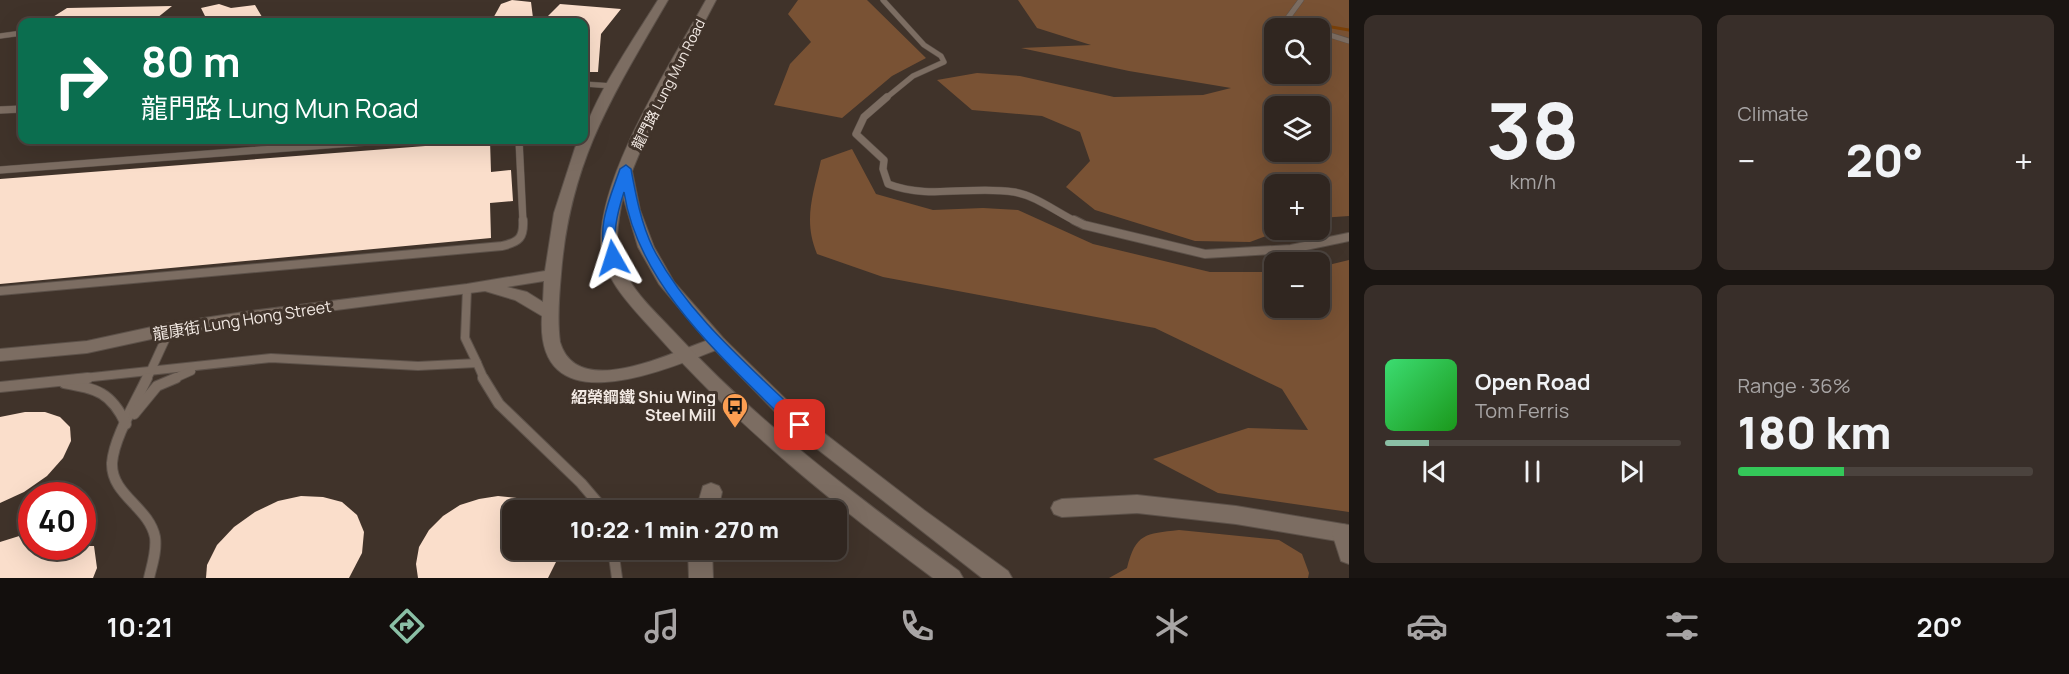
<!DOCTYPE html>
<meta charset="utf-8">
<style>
:root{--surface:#302620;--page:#382e29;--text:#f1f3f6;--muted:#a8a5a5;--line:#4b433e;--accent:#8abfa5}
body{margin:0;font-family:Manrope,"Noto Sans TC",sans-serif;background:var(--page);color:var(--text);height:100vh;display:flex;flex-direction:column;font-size:22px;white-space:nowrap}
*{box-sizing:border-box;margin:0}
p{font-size:20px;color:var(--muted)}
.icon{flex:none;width:33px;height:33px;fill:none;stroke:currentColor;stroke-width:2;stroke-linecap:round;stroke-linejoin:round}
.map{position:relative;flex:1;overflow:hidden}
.side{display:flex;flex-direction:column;gap:15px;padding:15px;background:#1a1512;width:720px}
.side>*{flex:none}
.top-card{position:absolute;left:18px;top:18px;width:570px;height:126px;border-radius:12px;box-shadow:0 6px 24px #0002,0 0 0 2px var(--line);background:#0b6e4f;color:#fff;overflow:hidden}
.controls{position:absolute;left:1264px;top:18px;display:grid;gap:12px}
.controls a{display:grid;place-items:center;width:66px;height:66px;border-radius:12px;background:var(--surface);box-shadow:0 6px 24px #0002,0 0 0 2px var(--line);font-size:30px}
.speed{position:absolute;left:18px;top:482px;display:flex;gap:12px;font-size:30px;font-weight:700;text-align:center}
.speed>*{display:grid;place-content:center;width:78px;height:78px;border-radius:50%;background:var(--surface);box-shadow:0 6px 24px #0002,0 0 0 2px var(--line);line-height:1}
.speed .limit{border:9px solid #d22;background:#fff;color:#111}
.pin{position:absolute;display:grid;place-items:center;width:51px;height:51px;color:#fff;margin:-26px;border-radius:12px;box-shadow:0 3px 9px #0006}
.me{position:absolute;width:66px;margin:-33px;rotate:354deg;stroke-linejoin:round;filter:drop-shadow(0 0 4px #0008)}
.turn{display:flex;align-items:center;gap:21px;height:126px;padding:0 24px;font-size:27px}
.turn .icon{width:78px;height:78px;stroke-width:2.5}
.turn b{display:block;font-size:42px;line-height:51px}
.big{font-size:45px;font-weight:800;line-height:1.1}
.side .tile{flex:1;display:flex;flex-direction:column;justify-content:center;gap:9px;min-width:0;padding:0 21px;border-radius:12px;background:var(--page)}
.side .dial{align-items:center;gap:0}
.dial b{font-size:78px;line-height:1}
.song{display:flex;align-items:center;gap:18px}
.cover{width:72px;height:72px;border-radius:9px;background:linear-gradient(135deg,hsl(140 70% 55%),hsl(120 70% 35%))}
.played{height:6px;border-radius:3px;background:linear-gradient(90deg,var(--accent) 15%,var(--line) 15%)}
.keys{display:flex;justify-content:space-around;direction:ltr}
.heat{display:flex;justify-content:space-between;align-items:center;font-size:33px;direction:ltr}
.charge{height:9px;border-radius:4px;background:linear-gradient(90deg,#34c759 36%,var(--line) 0)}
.side .tiles{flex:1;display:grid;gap:15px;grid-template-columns:repeat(2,1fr)}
.trip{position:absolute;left:502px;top:500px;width:345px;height:60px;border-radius:12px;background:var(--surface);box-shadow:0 6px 24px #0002,0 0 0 2px var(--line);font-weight:800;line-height:60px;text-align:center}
.tab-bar{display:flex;height:96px;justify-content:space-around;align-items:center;background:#130f0d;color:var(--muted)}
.tab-bar .icon{width:42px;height:42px}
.tab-bar .on{color:var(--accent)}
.tab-bar b{font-size:27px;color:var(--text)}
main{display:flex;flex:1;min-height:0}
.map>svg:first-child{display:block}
.green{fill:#795234;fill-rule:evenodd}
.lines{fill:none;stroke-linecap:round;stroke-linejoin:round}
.stream{stroke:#7b4108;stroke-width:3}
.building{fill:#fadecb}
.service-far3-casing{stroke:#5c5149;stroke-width:6}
.service-far2-casing{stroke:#5c5149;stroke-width:8}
.service-far1-casing{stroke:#5c5149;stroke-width:10}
.service-casing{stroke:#5c5149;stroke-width:12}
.minor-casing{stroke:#5c5149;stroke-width:2}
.tertiary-casing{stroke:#5c5149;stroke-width:2}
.service-far3{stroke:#7c6d62;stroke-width:5}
.service-far2{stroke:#7c6d62;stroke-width:7}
.service-far1{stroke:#7c6d62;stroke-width:8}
.service{stroke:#7c6d62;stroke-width:10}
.minor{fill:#7c6d62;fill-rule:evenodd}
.tertiary{fill:#7c6d62;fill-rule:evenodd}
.route{fill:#1a73e8;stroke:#114b97;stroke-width:1.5}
.labels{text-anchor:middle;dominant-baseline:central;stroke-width:6;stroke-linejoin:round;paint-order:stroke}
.far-street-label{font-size:14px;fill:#f3eae4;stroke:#40332a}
.street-label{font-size:16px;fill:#f3eae4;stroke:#40332a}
.poi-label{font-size:16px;font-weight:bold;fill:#f3eae4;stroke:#40332a;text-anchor:end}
</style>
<main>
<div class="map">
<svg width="1349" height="578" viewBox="0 0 1349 578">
<rect width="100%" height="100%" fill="#40332a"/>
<g class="green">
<polygon points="798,0 867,0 926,58 892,76 842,118 774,105 790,64 811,42 788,14"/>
<path d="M1018 0H1349V216L1320 218V184H1275V230H1282L1250 242 1195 241 1095 210 1066 187 1090 161 1080 132 1042 116 972 110 937 80 977 73 1020 76 1114 97 1203 95 1231 88 1129 71 1021 48 1091 45 1037 28ZM1275 28H1320V74H1275ZM1275 106H1320V152H1275Z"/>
<path d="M852 149 876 194 933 210 983 208 1018 210 1093 244 1210 272H1275V308H1320V267L1349 260V512L1218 493 1153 459 1248 428 1308 430 1282 389 1155 328 883 277 817 254C803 220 813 195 821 160Z"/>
<path d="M1179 530 1279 540 1302 554 1309 573 1308 578H1109L1127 568C1136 533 1145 534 1179 530Z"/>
</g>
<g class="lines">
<polyline class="stream" points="1297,21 1349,30"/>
</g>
<g class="building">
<polygon points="512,0 531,2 533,18 491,22 501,4"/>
<polygon points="219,4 231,8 255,5 265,22 208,22 201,8"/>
<polygon points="560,4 621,9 601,34 598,72 584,72 584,22 542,22"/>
<polygon points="172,6 152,22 45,22 67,8"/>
<polygon points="490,141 491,172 511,170 513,201 490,203 491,238 0,284 0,179"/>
<polygon points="25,412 45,412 60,417 70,427 71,441 63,458 47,476 24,492 0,503 0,417"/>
<polygon points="301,496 323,497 342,502 357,515 364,532 362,553 349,578 206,578 207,565 217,545 234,527 255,512 278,501"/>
<polygon points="498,496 543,501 542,510 513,510 513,549 558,549 558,558 548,578 418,578 416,564 419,547 429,530 443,516 460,505 479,499"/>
<polygon points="32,532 32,546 94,546 97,568 93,578 0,578 0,542"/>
</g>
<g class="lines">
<g class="service-far3-casing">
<g id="service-far3">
<polyline points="883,0 924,45 941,56 944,62 913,76 886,98"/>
<polyline points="1301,0 1287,19 1308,28"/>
<polyline points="1320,32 1349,41"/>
<polyline points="0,36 22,33"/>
<polyline points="584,84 613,86"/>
</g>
</g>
<g class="service-far2-casing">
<g id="service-far2">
<path d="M887 97 864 117 856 134 884 160 883 169 888 184C929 200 971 185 1014 192 1037 196 1056 212 1077 222"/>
<polyline points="0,110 22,109"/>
<polyline points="519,140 523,222"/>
<polyline points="0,170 391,140"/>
</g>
</g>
<g class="service-far1-casing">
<g id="service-far1">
<polyline points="1074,220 1084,225 1205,254 1291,249 1349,237"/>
<polyline points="467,289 465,338 477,363"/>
<path d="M0 291 502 246C519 242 524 238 523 220"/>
<polyline points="74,379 271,358 418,366 477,363 484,379"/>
<polyline points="147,379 170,329"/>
<polyline points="173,379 191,371"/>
</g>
</g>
<g class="service-casing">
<g id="service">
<path d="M147 378C136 402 114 437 112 463 111 495 149 507 155 537 157 551 152 565 149 578"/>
<polyline points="483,378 499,404 581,483 604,510"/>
<path d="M64 383C97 389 111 392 126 424"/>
<polyline points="0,387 88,378"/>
<polyline points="134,414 157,386 176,378"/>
<polyline points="613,549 617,578"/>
</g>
</g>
<g class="minor-casing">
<g id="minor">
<path d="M658 0H668C613 95 570 160 561 274 559 296 557 320 560 342 578 404 681 347 718 337L724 339 727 343 724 347C669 368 535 429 542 316L515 300 485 291 251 321 170 335 87 353 0 361V349L87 341 170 323 251 311 467 284 545 271 554 213 575 148 579 140H584C584 111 641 28 658 0ZM544 281 543 302 527 292 507 287Z"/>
<polygon points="711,483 719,486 722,492 718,510 696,510 703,486"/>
<polygon points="1137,495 1236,506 1349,525 1349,543 1236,524 1137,513 1062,517 1054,514 1051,508 1054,502 1062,499"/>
<polygon points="688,549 712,549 713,578 689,578"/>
</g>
</g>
<g class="tertiary-casing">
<g id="tertiary">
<path d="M706 0H716L653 120 632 171 640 210 654 247 674 282 724 339 807 420 924 510 1008 571 1012 578H982L793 430 712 347 659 284 638 247 623 196C618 220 613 245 623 268 634 294 658 314 677 335 761 426 860 499 959 571L963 578H933C834 504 739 428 657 335 635 310 602 280 601 244 599 174 672 62 706 0Z"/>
<polygon points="1343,524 1349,526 1349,564 1341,561 1332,533 1335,526"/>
</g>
</g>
<use href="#service-far3" class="service-far3"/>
<use href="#service-far2" class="service-far2"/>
<use href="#service-far1" class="service-far1"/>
<use href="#service" class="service"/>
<use href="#minor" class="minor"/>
<use href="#tertiary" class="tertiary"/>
</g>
<path class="route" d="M626 165 631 169C636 196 641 223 653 248 688 316 752 368 805 420L808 425 805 429H794C728 362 639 289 624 192 617 214 611 236 619 258L613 262 606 258C596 227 610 198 620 169Z"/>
<defs>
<g id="bus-pin" transform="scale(1.35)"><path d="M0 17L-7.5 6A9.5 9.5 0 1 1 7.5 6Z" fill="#fc9e52" stroke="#40332a"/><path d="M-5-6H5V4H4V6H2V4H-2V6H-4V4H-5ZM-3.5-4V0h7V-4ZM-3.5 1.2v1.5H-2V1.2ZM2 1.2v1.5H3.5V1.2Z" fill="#111"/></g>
</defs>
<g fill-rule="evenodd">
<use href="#bus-pin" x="735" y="406"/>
</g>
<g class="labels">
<g class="far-street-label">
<text transform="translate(668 84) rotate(-63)">龍門路 Lung Mun Road</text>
</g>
<g class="street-label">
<text transform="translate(242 320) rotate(-9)">龍康街 Lung Hong Street</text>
</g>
<g class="poi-label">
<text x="716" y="397">紹榮鋼鐵 Shiu Wing<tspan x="716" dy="18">Steel Mill</tspan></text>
</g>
</g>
</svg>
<div class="controls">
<a><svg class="icon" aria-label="search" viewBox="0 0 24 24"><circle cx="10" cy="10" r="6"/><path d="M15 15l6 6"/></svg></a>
<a><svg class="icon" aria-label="layers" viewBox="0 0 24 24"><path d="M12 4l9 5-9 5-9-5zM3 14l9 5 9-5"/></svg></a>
<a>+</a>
<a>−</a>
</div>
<div class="speed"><div class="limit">40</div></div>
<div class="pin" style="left:800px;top:425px;background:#d93025"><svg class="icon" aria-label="arrive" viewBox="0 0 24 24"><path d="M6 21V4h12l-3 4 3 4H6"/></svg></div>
<svg class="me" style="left:613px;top:258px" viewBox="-20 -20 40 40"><path d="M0-17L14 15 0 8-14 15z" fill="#1a73e8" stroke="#fff" stroke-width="4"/></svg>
<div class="trip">10:22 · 1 min · 270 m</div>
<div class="top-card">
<div class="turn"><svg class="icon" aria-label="right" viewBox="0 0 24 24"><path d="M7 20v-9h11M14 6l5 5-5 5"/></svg><div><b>80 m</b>龍門路 Lung Mun Road</div></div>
</div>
</div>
<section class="side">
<div class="tiles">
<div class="tile dial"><b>38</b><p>km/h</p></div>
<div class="tile"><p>Climate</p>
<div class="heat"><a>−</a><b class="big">20°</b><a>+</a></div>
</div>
<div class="tile">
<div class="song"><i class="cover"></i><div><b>Open Road</b><p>Tom Ferris</p></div></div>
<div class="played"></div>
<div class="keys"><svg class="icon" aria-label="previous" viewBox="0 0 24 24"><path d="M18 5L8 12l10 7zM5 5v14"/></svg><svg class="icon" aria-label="pause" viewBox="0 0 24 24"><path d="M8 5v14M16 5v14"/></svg><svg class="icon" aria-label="next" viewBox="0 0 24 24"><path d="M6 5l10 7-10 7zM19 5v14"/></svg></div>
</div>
<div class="tile"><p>Range · 36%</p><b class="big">180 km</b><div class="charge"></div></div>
</div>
</section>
</main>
<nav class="tab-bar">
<b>10:21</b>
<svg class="icon on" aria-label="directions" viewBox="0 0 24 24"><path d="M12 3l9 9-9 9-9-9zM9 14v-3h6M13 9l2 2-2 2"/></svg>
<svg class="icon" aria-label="music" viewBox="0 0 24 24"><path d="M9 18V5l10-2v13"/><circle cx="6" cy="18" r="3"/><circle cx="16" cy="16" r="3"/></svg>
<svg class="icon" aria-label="phone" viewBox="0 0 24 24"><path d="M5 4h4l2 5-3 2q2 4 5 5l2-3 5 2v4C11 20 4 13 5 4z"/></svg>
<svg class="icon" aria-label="climate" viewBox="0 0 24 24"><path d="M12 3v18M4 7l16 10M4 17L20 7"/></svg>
<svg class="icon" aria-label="car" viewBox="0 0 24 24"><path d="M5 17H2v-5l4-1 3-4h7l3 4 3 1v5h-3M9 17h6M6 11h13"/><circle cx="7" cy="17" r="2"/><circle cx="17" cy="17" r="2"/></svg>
<svg class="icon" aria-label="filters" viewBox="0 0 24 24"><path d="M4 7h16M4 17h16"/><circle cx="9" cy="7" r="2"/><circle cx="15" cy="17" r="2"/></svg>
<b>20°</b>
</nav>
